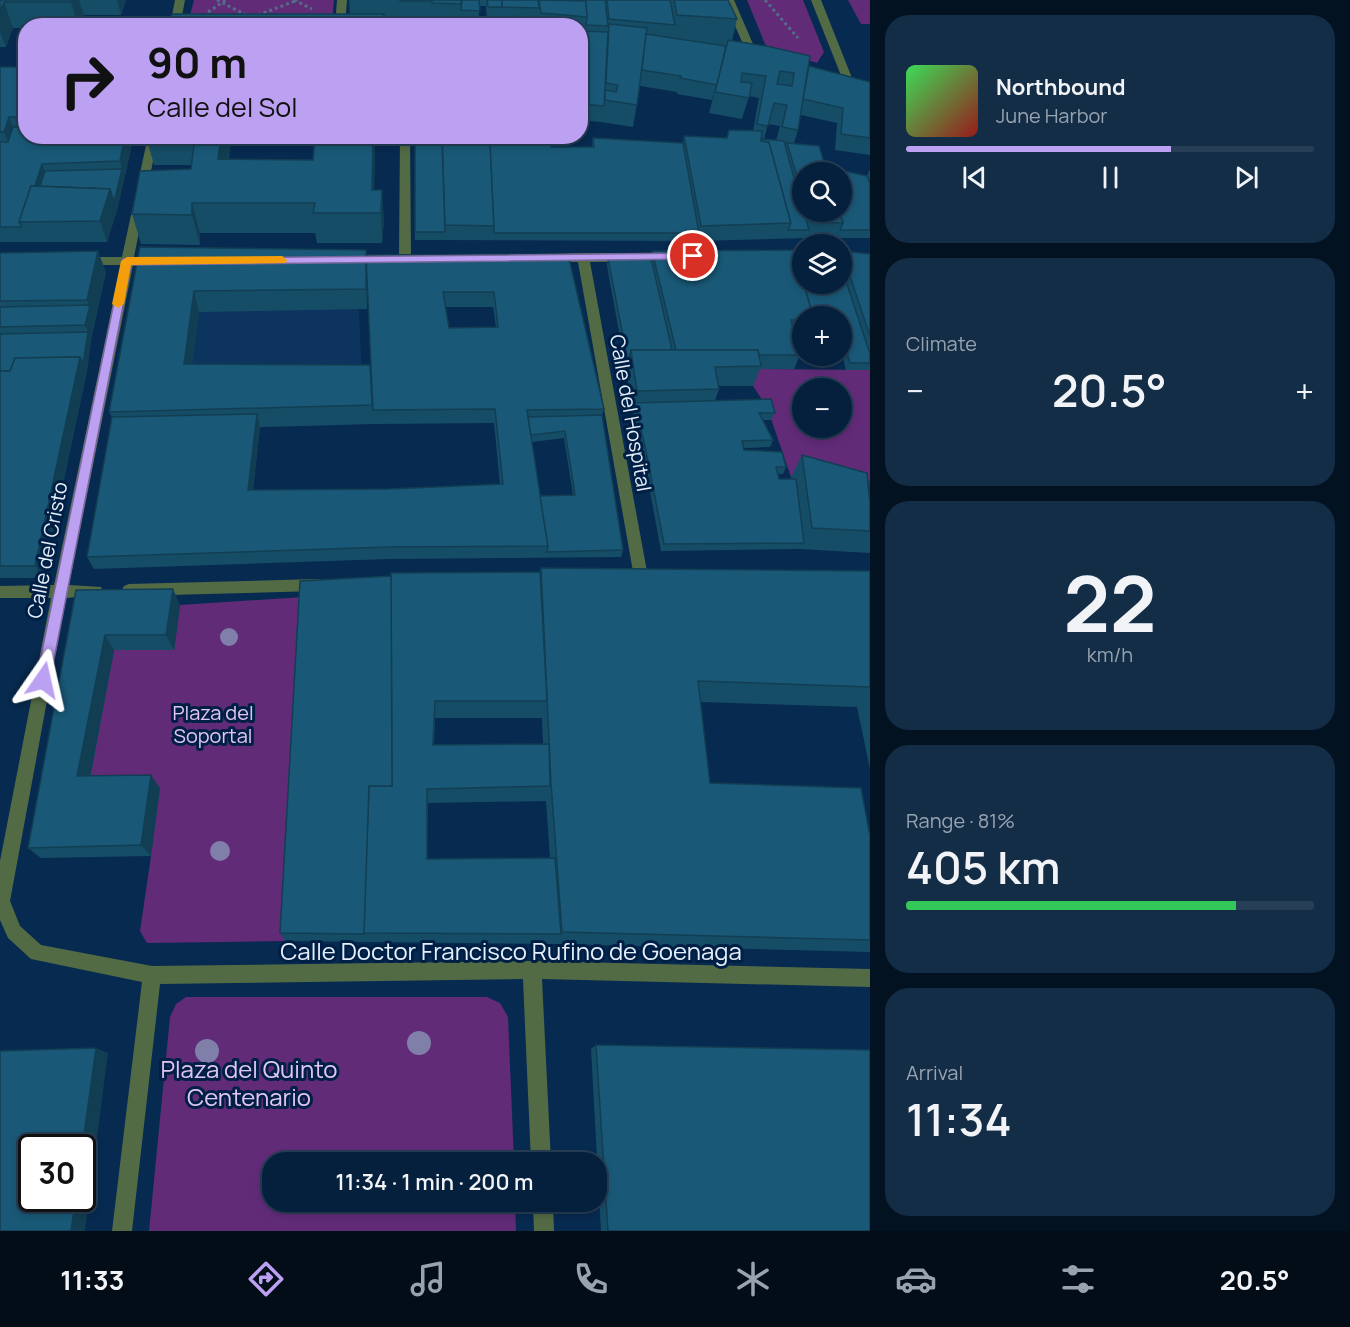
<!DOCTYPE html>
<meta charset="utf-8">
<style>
:root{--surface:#05203c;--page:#132d47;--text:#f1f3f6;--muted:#97a3af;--line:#263e56;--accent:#bca0f2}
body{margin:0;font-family:Manrope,sans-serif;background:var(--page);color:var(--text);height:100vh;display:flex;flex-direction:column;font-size:22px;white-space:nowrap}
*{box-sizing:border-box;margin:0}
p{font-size:20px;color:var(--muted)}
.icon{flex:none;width:33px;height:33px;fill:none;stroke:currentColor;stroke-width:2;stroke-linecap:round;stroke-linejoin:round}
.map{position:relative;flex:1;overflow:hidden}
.panel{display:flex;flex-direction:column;gap:15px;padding:15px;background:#031221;width:480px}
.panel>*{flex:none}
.banner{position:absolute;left:18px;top:18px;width:570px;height:126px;border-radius:24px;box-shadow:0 3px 9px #0003,0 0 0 2px var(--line);background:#bca0f2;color:#111;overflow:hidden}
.buttons{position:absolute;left:792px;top:162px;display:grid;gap:12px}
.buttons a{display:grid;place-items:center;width:60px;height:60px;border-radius:50%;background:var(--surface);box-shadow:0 3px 9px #0003,0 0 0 2px var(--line);font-size:30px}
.speed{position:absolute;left:18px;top:1134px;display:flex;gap:12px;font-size:30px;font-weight:700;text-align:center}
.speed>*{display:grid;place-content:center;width:78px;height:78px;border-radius:50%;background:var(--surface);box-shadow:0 3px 9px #0003,0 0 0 2px var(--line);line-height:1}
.speed .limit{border:3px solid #111;border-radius:9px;background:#fff;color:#111}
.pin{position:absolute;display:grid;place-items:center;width:51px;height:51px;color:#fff;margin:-26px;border:3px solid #fff;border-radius:50%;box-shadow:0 2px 6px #0007}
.me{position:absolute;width:66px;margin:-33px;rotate:11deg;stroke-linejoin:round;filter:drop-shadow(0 0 4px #0008)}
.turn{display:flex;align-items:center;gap:21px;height:126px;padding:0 30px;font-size:27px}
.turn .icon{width:78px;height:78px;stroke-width:2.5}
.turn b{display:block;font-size:42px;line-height:51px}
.big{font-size:45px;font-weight:600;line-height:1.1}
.panel .tile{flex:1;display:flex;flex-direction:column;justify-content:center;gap:9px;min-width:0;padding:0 21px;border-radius:24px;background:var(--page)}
.panel .dial{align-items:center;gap:0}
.dial b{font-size:78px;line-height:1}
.song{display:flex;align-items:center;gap:18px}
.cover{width:72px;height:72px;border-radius:9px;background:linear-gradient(135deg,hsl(130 70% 55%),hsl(0 70% 35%))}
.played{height:6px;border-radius:3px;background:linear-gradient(90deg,var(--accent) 65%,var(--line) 65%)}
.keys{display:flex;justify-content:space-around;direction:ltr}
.heat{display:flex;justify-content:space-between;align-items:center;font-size:33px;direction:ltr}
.charge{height:9px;border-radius:4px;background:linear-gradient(90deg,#34c759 81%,var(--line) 0)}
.trip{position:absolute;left:262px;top:1152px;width:345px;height:60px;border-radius:24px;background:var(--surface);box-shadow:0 3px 9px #0003,0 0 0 2px var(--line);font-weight:600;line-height:60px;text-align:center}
.menu{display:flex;height:96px;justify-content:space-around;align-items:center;background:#020d18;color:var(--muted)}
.menu .icon{width:42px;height:42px}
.menu .active{color:var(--accent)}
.menu b{font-size:27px;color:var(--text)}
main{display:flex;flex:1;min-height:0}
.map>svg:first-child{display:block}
.built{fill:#0d345f}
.green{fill:#612b78;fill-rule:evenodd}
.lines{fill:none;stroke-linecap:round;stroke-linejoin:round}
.path{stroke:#526c89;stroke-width:3;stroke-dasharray:3 3;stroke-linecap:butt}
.lane{fill:#536b45;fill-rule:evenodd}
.street{fill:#536b45;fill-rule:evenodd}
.tree{fill:#7f7fa9}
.wall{fill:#164d66;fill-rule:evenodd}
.shaded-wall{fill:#123e53}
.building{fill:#195977;stroke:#123e53;stroke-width:1.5;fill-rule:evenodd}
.route{fill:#bca0f2;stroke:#7a689d;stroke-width:1.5}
.slow{fill:#f59e0b}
.labels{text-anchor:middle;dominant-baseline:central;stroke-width:6;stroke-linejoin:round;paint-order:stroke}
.street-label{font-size:20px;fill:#e5effb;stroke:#001f45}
.park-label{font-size:20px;fill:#e2c5f2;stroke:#001f45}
.near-street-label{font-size:24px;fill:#e5effb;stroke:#001f45}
.near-park-label{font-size:24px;fill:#e2c5f2;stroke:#001f45}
</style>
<main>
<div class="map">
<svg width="870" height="1231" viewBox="0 0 870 1231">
<rect width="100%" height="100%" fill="#072a50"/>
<polygon class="built" points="146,268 357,270 364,419 350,425 118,431"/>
<g class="green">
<polygon points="194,0 334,0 332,23 189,19"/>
<polygon points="747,0 803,0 824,52 817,63 769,48 765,44"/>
<polygon points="848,0 870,0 870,24 861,24"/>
<path d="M750 369 870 370V497L791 477 767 407 753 386ZM802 388H842V428H802Z"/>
<polygon points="304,597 285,941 147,943 140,931 151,856 88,788 114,650 174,650 180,605"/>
<polygon points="186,997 487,997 500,1003 508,1017 514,1162 273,1162 273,1202 515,1202 516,1231 149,1231 170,1017 176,1004"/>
</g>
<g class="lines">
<g class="path">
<polyline points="217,0 248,16"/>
<polyline points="294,0 312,9"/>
<polyline points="765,0 798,38"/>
<polyline points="208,12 226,0"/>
<polyline points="258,15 298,0"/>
</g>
<polygon class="lane" points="811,0 821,0 852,78 851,80 842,78"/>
<g class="street">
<polygon points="175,0 185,0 180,26 170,26"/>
<polygon points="337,0 347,0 345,26 335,26"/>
<polygon points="724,0 734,0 759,58 758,60 749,58"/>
<polygon points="148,136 158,136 134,257 141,261 139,264 133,265 69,585 101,587 103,591 101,595 66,598 10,901 20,926 41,945 152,966 532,961 870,969 870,987 542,979 551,1162 531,1162 523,979 160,984 132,1231 112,1231 142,982 31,959 8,938 0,920 0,861 51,598 0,598 0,586 54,585 121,265 84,265 78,261 84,257 122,257"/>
<polygon points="400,136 410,136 411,259 405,263 399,259"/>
<polygon points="777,252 802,252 802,260 773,259 771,256"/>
<polygon points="583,253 669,253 675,257 669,261 590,262 648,577 646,581 641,583 636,581 634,577 578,262 549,262 543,258 549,254"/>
<polygon points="318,579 323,581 325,585 323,589 318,591 129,596 124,594 122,590 124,586 129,584"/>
<polygon points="533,1202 553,1202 554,1231 534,1231"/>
</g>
</g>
<g class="tree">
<circle cx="229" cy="637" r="9"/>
<circle cx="220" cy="851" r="10"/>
<circle cx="419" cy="1043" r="12"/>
<circle cx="207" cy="1051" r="12"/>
</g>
<g class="wall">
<polygon points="0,0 126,0 121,15 84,15 80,26 26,26 26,28 13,28 6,47 0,47"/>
<path d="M349 0H728L737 19 732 41 809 66 870 82V155L835 150 837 123 801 115 798 130 794 143 826 167 867 176 870 169V238H806L697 241 415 240V136H490V143L551 147H592L593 138 683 143 684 136 727 138 753 131 759 98 749 96 742 119 709 113 719 75 712 100 677 94V92L640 86 633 127 601 122 580 120V26H539L538 16 539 8 538 16H501V23H487L486 6H479V26H416V22H400V19H384V26H169L350 14ZM768 124 780 126 776 141 764 139ZM802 172 842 212H802Z"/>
<polygon points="0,67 26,67 26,136 134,136 117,210 107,242 0,242"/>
<polygon points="146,136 231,136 229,159 313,160 315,136 375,136 374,190 384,220 382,243 317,243 315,233 200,233 200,245 141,244 132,214 191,169 192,165 154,165"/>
<path d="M140 247 366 255 568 254 604 409 602 415 623 550 621 557 389 559 94 569 87 557 112 417 109 412ZM367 281 372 398 192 364 199 312 367 309ZM446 307H493L496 327 449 328ZM494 423 500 484 389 489 253 490 260 427 374 424ZM564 438 573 495 540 496 532 442Z"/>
<polygon points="652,251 797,257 842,284 842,251 870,254 870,370 846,370 842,355 842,316 802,316 802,335 795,335 800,355 794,369 760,369 753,386 719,386 719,389 715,401 775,413 771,420 763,420 773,440 770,447 744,448 744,450 786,467 783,474 778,474 779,479 791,479 791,477 802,455 870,482 870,553 800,549 661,551 643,453 632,410 626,370 607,266 608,258 651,258"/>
<polygon points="0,253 106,272 91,340 87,371 43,578 0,578"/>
<path d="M541 568 870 571V769L857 707 701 702 710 783 870 836V952L555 944 285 941 280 933 300 581 540 572ZM435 718H542L543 744 434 745ZM546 801 550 858 427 859 428 803Z"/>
<polygon points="76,590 180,605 174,650 114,650 91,775 151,775 160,788 151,856 41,858 28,848"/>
<polygon points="596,1045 870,1231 601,1231 591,1049"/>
</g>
<g class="shaded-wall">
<polygon points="72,0 79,0 84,15 80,26 78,26 71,2"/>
<polygon points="117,0 126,0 121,15"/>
<polygon points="4,2 13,28 6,47 0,32 0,11"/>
<polygon points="9,117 19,143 14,157 4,132"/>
<polygon points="125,136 134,136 117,210 107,242 100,221 110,189 122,169 120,161"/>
<polygon points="221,136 231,136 225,189 218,159"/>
<polygon points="373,136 375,136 374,213 372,190"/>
<polygon points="42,164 48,180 24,222"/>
<polygon points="382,190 384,220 382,243 381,213"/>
<polygon points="192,203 200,233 200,245 192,215"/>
<polygon points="366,250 368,270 367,309 366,289"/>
<polygon points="98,251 106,272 95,320 87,300"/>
<polygon points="194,291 199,312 190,384 184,364"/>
<polygon points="90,305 95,320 91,340 87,371 43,578 35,566 80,357 88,332 85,325"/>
<polygon points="257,414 260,428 251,503 248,490"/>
<polygon points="173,589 180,605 174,650 166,635"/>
<polygon points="105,635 114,650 88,788 77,776"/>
<polygon points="151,775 160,788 151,856 141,845"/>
<polygon points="96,1048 108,1053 85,1231 71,1231 76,1198 82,1198 82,1149"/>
</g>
<g class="building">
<polygon points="0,0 72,0 71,2 4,2 0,11"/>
<polygon points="400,0 461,0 461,4 432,3 432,1 400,1"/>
<polygon points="462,0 479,0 480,11 461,10"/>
<polygon points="487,0 502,0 502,7 488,7"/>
<polygon points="502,0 538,0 539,8 502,7"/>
<polygon points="539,0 586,1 587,17 541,13"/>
<polygon points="583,0 605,0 608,26 586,25 587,17 586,1 584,1"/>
<polygon points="607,0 670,0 675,25 609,19"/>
<polygon points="674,0 728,0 737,19 677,15"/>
<polygon points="172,14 384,14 383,26 169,26"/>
<polygon points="467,21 467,26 416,26 415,22"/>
<polygon points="609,24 647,28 637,105 605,100 605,90 616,92 618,85 606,83"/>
<polygon points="580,31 608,32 604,106 580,104"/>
<polygon points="646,34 726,46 717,85 680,78 681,76 642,70"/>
<path d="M728 40 771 47 810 56 798 130 782 127 787 105 774 103 768 126 757 124 766 76 742 73 741 82 752 83 749 98 715 92ZM780 71 794 73 792 86 777 84Z"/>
<polygon points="809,66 870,82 870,138 841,134 843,108 803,99"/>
<polygon points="0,67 26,67 26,117 9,117 4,132 0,132"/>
<polygon points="13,127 26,127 26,136 125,136 120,161 42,164 35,186 31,186 19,222 22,227 0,227 0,142 8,142"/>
<polygon points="729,130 762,131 761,141 769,142 791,223 701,226 684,136 727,138"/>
<polygon points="195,136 221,136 218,159 313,160 315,136 373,136 372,190 382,190 381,213 313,213 315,203 192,203 192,215 132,214 140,171 191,169"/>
<polygon points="442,136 490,136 494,226 445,225"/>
<polygon points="593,138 683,143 699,233 494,233 494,226 490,143 551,142 551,147 594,147"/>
<polygon points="762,139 784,141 802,207 802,212 804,212 809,230 788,230 791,223 769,142 761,141"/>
<polygon points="442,142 445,232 415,232 415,144"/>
<polygon points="787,143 819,146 827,172 802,172 802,193"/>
<polygon points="826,167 867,176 870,184 870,230 840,230 843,223 839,212 842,212 842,172 827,172"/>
<polygon points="122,169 114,202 110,189 40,186 45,171"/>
<polygon points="31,186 110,189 100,221 19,222"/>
<polygon points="809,212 839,212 843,223 812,222"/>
<polygon points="140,247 366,250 366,289 194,291 184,364 370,365 372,405 109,412"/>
<polygon points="795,250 802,276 802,284 804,284 813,316 802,316 802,320 791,320 800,355 759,355 758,350 676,350 652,251"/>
<polygon points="98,251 87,300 0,301 0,253"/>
<polygon points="842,251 870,254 870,336 842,252"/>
<path d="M568 254 604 409 527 410 548 546 388 547 87 557 112 417 257 414 248 490 389 489 503 484 495 409 373 410 366 255ZM443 292H494L498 327 449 328Z"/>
<polygon points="797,257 802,257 802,276"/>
<polygon points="608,258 651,258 672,350 631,350 628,362"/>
<polygon points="842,269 870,354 870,363 850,363 842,335 842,316 836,316 835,312 812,312 804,284 842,284"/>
<polygon points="90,305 85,325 0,327 0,307"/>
<polygon points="88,332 83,364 80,357 15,358 10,371 0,371 0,334"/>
<polygon points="631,350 758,350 761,366 715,367 719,389 637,391"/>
<polygon points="80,357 35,566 0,566 0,371 10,371 15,358"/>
<polygon points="771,399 775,413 759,413 773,440 742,441 744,450 782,452 786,467 776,467 779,479 796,479 804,543 664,544 645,446 634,403"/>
<polygon points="602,415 623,550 547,552 548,546 540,496 575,495 565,431 531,435 528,417"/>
<polygon points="802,455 867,473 870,502 870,531 812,528"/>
<polygon points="868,482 870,482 870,502"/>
<polygon points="541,568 870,571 870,687 698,681 710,783 861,788 870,836 870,940 562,932 551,783"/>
<polygon points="540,572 547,701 435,701 433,745 549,744 550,786 427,789 427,859 555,858 561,934 363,933 369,786 392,786 391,573"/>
<polygon points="391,576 392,786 369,786 364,934 280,933 300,581"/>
<polygon points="173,589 166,635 105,635 77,776 151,775 141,845 28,848 76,590"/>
<polygon points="596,1045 870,1050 870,1231 608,1231"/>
<polygon points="96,1048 82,1149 82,1148 32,1148 32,1198 76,1198 71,1231 0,1231 0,1051"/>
</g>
<polygon class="route" points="693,253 696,254 696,259 131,265 50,680 48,684 43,686 38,684 36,680 123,259"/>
<polygon class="slow" points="282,256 287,260 286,263 131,265 124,304 118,308 112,304 121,261 127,257"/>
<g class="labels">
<g class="street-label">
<text transform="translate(631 413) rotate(80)">Calle del Hospital</text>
<text transform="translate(47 550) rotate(-79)">Calle del Cristo</text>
</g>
<g class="park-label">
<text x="213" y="712">Plaza del<tspan x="213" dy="23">Soportal</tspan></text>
</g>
<g class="near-street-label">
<text x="511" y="950">Calle Doctor Francisco Rufino de Goenaga</text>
</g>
<g class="near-park-label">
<text x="249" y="1068">Plaza del Quinto<tspan x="249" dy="28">Centenario</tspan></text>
</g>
</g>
</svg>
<div class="buttons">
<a><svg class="icon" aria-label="search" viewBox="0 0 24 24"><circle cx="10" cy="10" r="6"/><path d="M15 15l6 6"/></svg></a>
<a><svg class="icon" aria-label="layers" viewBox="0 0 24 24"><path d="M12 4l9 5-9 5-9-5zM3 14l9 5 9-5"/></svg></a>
<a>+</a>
<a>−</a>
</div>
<div class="speed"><div class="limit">30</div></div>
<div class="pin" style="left:693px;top:256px;background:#d93025"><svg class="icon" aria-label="arrive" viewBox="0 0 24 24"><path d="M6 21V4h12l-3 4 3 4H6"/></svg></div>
<svg class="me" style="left:43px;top:680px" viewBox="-20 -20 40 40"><path d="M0-17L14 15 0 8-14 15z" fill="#bca0f2" stroke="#fff" stroke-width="4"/></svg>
<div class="trip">11:34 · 1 min · 200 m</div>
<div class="banner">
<div class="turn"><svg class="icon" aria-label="right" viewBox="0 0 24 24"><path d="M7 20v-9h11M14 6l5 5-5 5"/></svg><div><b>90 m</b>Calle del Sol</div></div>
</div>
</div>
<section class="panel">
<div class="tile">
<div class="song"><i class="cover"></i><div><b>Northbound</b><p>June Harbor</p></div></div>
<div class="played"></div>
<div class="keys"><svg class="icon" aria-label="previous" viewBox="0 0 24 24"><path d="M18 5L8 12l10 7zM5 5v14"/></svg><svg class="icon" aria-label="pause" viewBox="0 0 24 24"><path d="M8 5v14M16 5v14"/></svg><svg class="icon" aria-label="next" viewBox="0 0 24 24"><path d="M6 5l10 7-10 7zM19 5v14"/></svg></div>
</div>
<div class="tile"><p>Climate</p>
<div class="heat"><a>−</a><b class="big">20.5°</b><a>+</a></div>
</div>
<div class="tile dial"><b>22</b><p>km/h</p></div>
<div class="tile"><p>Range · 81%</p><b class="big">405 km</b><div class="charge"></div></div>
<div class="tile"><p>Arrival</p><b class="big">11:34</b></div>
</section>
</main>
<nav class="menu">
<b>11:33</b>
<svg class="icon active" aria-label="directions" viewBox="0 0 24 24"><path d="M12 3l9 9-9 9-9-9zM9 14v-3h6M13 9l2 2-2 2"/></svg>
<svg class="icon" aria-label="music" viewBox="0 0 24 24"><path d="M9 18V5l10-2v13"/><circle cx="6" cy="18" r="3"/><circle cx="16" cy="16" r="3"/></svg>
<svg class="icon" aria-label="phone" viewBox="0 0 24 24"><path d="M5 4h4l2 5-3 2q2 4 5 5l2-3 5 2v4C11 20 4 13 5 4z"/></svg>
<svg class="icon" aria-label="climate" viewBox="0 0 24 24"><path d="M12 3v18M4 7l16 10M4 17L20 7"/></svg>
<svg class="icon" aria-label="car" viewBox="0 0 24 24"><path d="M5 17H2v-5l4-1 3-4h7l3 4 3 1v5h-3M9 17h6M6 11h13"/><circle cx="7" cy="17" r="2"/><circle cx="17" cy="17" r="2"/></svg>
<svg class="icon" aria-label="filters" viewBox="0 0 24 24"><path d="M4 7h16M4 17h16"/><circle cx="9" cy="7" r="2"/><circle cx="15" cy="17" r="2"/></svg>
<b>20.5°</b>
</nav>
